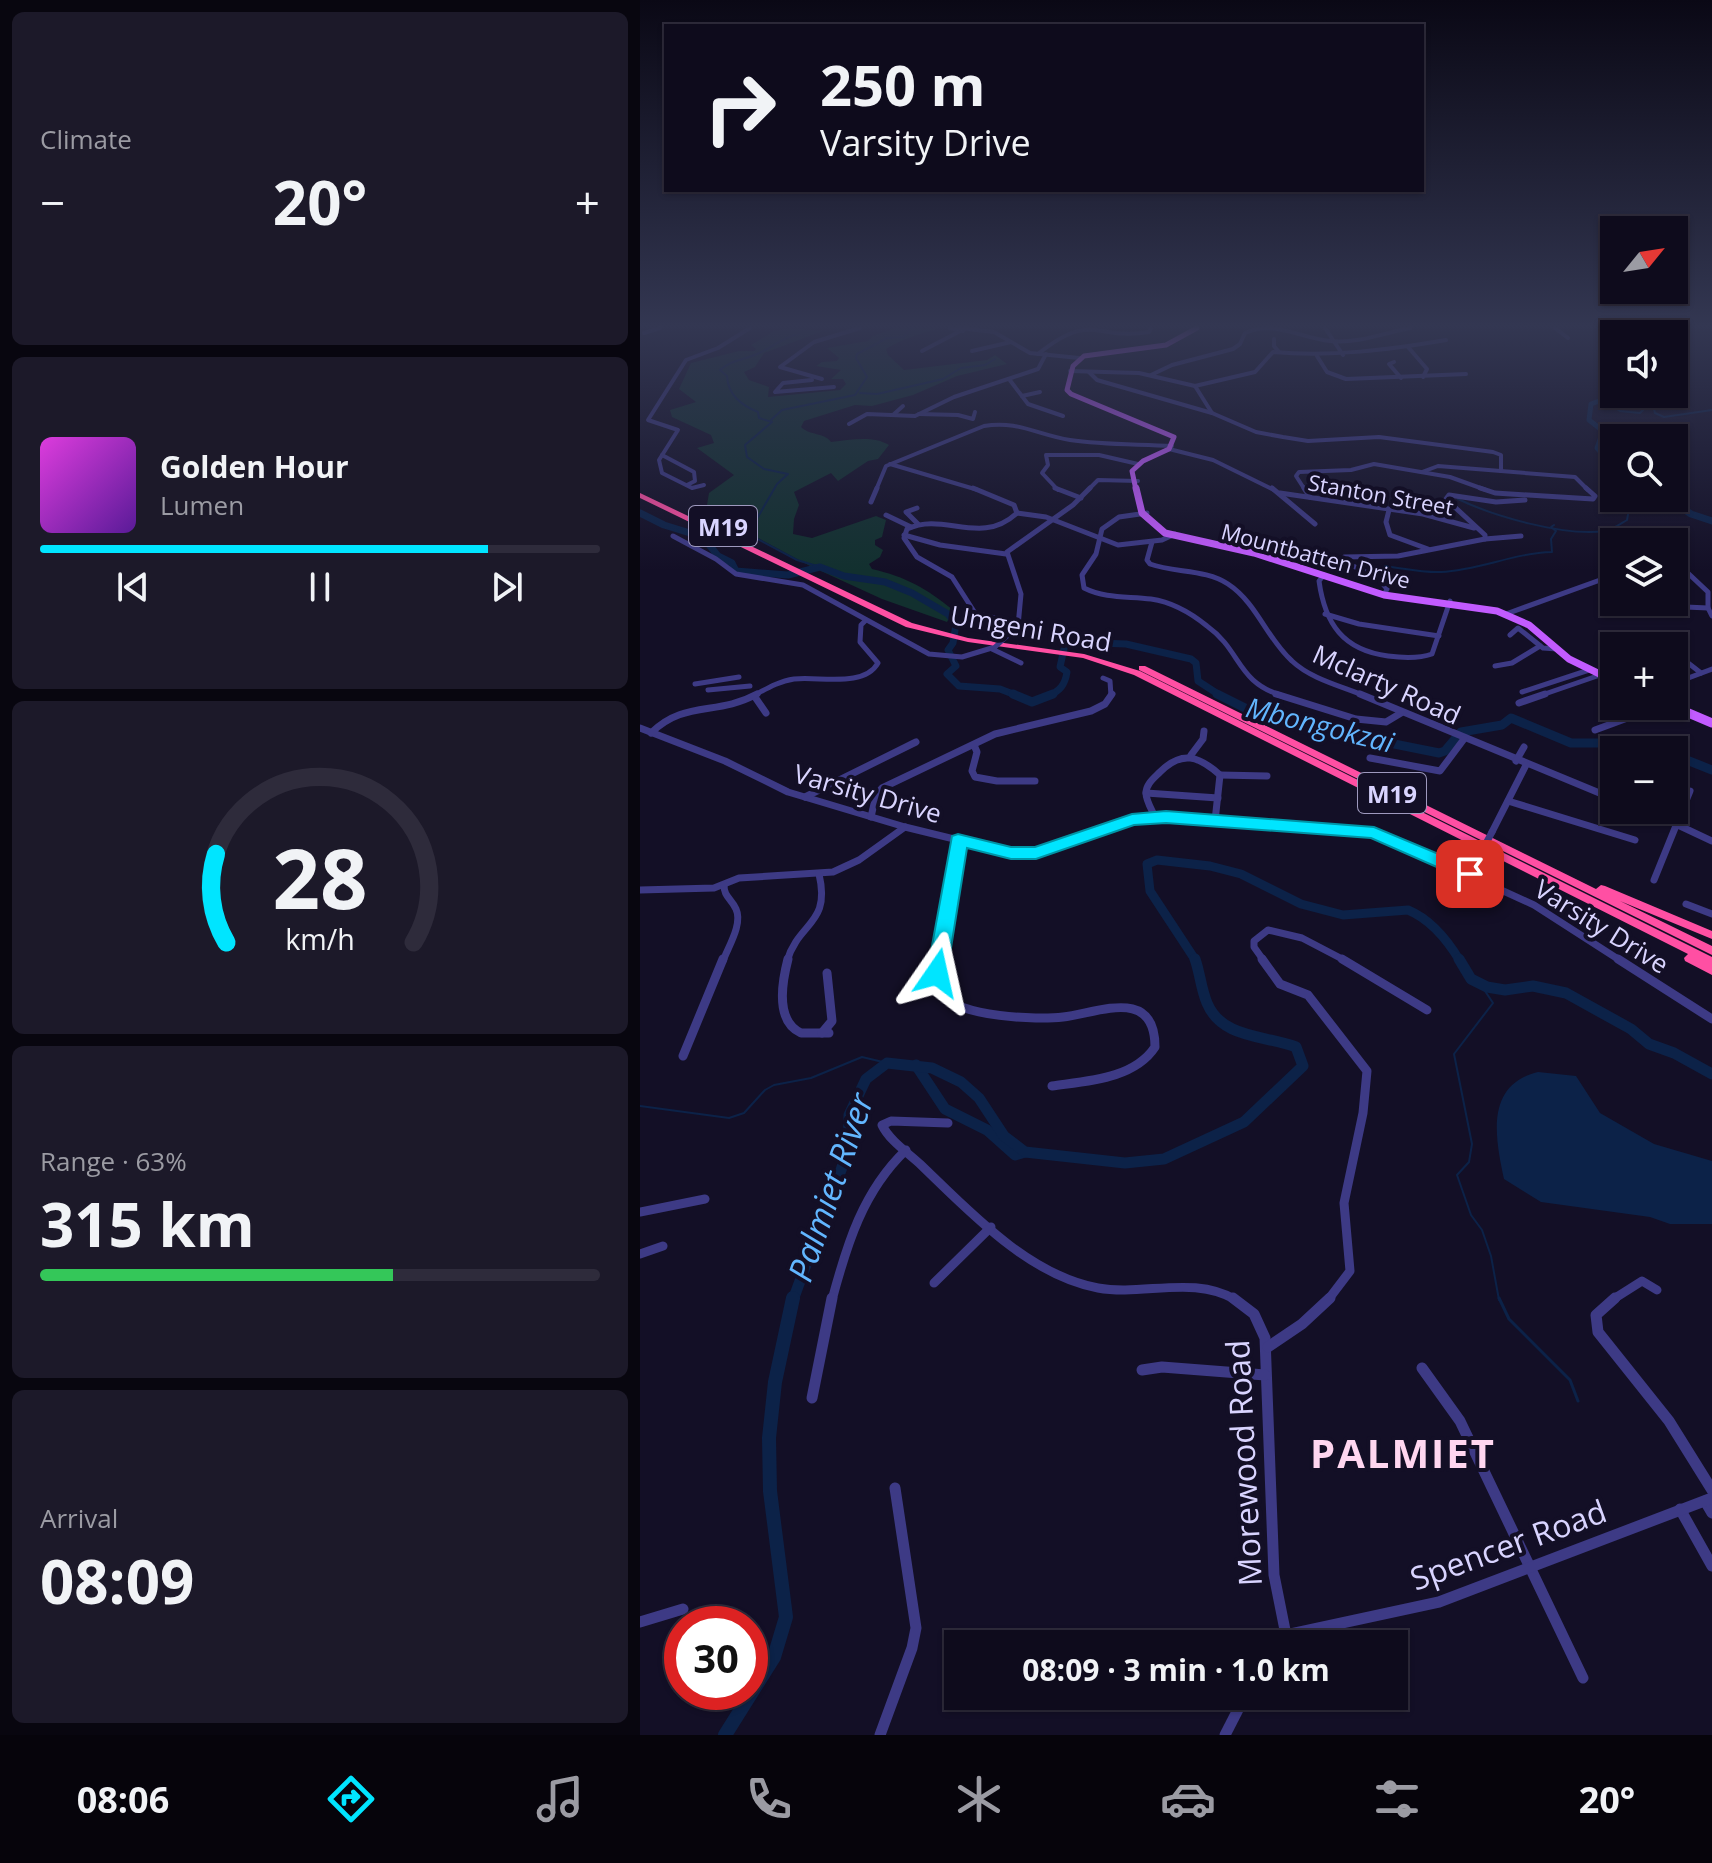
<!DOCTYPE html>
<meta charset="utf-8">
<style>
:root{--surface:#0e0b1c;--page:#1c1929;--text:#f1f3f6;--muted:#9b9ba3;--line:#2e2b3b;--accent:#00e5ff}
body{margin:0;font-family:"Open Sans",sans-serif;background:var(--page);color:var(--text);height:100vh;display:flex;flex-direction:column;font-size:30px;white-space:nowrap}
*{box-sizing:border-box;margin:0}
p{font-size:26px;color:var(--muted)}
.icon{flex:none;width:44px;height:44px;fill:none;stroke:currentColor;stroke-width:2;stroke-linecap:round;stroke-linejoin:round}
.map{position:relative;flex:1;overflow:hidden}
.sheet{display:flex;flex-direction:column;gap:12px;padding:12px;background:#08060f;width:640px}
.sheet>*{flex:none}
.hud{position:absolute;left:24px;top:24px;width:760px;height:168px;border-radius:0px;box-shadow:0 2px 6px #0004,0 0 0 2px var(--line);background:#0e0b1c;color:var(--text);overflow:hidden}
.needle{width:52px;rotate:60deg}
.tools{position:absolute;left:960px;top:216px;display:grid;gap:16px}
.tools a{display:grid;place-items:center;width:88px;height:88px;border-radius:0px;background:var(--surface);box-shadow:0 2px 6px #0004,0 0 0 2px var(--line);font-size:40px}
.speed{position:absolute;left:24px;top:1606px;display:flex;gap:16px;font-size:40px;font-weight:700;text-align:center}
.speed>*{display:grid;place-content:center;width:104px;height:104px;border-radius:50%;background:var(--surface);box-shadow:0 2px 6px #0004,0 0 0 2px var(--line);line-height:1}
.speed .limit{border:12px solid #d22;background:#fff;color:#111}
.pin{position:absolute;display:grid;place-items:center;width:68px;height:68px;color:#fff;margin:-34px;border-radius:16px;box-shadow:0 4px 12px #0006}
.me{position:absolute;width:88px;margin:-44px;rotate:11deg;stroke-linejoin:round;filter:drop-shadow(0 0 6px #0008)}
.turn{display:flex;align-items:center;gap:28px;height:168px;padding:0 24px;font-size:36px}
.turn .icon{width:104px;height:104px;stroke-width:2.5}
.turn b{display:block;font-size:56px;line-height:68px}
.big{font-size:60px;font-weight:700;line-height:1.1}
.sheet .widget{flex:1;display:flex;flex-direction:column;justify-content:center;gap:12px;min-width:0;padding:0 28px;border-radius:12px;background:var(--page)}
.sheet .dial{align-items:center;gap:0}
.dial svg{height:208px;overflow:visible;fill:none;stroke:var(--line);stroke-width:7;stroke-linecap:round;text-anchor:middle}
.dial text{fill:var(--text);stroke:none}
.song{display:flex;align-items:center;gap:24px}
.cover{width:96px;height:96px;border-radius:12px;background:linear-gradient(135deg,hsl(300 70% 55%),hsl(270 70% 35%))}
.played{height:8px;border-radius:4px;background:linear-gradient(90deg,var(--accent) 80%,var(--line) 80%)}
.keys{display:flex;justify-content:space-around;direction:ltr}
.heat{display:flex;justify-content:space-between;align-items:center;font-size:44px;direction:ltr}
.charge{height:12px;border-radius:6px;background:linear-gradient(90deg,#34c759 63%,var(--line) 0)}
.trip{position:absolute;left:304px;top:1630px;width:464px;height:80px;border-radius:0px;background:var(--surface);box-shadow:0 2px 6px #0004,0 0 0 2px var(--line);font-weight:700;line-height:80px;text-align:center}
.dock{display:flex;height:128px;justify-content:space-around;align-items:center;background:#06040b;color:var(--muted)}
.dock .icon{width:56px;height:56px}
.dock .current{color:var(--accent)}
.dock b{font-size:36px;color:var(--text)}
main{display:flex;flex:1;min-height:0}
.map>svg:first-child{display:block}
.green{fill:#12302f}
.water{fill:#0c2248}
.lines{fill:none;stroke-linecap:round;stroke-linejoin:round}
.stream-far1{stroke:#0c2248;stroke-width:2}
.stream{stroke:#0c2248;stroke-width:3}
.river-far4{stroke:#0c2248;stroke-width:5}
.river-far3{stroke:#0c2248;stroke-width:7}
.river-far2{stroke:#0c2248;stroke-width:9}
.river-far1{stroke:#0c2248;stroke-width:11}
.river{stroke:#0c2248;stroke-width:14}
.minor-far4{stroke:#3d3a85;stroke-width:4}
.minor-far3{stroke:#3d3a85;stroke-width:5}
.minor-far2{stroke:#3d3a85;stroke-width:7}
.minor-far1{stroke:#3d3a85;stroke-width:9}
.minor{stroke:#3d3a85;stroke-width:11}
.major-far2{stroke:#c25bff;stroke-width:5}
.major-far1{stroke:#c25bff;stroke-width:7}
.major{stroke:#c25bff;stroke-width:9}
.highway{fill:#ff4fa3;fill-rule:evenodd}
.minor-bridge-far1{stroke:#3d3a85;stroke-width:5}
.minor-bridge{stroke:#3d3a85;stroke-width:7}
.route{fill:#00e5ff;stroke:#0095a6;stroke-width:2}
.labels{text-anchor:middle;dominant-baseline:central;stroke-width:8;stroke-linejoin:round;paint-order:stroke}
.far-street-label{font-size:22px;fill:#d9d4ff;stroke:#130f26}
.shield{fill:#130f26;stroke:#9e99be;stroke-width:2}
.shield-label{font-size:24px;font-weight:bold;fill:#d9d4ff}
.street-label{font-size:26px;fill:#d9d4ff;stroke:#130f26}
.water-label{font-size:28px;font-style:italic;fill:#62b6ff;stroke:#130f26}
.near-street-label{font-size:32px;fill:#d9d4ff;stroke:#130f26}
.near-water-label{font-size:34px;font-style:italic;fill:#62b6ff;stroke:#130f26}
.near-district-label{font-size:40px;font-weight:bold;letter-spacing:2px;fill:#ffd6f0;stroke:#130f26}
</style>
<main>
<section class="sheet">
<div class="widget"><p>Climate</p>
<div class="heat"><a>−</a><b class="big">20°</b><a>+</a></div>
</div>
<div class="widget">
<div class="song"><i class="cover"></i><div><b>Golden Hour</b><p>Lumen</p></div></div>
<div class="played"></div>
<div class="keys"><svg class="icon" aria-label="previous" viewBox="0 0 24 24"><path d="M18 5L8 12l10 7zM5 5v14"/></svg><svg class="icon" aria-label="pause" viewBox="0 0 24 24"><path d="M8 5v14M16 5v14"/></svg><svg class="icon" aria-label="next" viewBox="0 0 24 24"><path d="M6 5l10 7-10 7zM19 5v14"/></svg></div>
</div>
<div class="widget dial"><svg viewBox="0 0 100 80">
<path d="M14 69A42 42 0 1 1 86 69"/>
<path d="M14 69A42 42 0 0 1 10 35" stroke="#00e5ff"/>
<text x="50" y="56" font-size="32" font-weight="700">28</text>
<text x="50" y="72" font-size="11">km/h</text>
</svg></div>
<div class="widget"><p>Range · 63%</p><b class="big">315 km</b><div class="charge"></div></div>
<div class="widget"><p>Arrival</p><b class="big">08:09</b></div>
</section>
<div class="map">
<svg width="1072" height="1735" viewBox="0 0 1072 1735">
<rect width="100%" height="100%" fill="#130f26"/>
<path class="green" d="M150 328 183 331 124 353 115 367 104 372 109 380 129 387 128 397 200 390 206 384 203 379H191L201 370 176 366 182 362 197 361 199 358 187 348 228 341 233 336 255 328H299C278 335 266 337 246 349L248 355 264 370 347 360 355 355 367 364 317 376 273 395 232 406 215 405 164 421 161 427C170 436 184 432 191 442 210 440 233 435 249 445L238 459 228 461 198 481 191 473 154 492 159 505 154 519 153 534 172 538 236 516 246 520 242 537 235 540V545L243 550 240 557 229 564 232 569C266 577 286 588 313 610L307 622 242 599 170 566 75 515 67 505 69 493 94 475 57 448 74 443 71 435 32 417 30 410 56 402 39 389 51 363 99 351H115L116 349 111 345 134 331Z"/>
<path class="water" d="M898 1072 936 1076 960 1113 1014 1144 1072 1161V1224H1030L1010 1217 901 1202 864 1179C855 1137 845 1085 898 1072Z"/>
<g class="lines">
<g class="stream-far1">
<path d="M159 334C142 337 132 348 117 354 103 360 91 360 80 370L87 376C88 395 101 405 118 412L119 418 132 422 105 445 107 457 124 469 148 474 137 484 108 534 157 560 180 567"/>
<polyline points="220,393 237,394 303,379 321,368 345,365 355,359"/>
<polyline points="962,400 980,411 1000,413 1005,408 1014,409 1015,413 1024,417 1072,410"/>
<polyline points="131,420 142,410 215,395 227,377 216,358 217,354 247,338 264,337 271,328"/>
<path d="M818 499C853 516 925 537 965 531 972 530 980 524 987 520L991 498"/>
<path d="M744 566C762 568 783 573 801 572 840 570 874 553 912 552L911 539 916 531 911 527 914 525"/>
<polyline points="847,987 845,991 853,1003 814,1054 832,1144 829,1162 817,1175 831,1215 842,1230 851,1256 859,1300"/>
<polyline points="0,1106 89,1118 104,1113 125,1090 134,1085 171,1078 222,1057 247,1063"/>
</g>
<polyline class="stream" points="859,1298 869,1319 930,1380 938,1401"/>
<g class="river-far4">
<polyline points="1015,328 1017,334"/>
<polyline points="974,387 973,396 951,404 949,420 963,431 957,448 966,459 969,471 974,474"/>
</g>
<g class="river-far3">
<polyline points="1027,498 1051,514 1072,521"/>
<polyline points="0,513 24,525 63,537 78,556 92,563 96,571 148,575 180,567 204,576 245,582 272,593 308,614 316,624 313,643 308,650 316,666 307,674 319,686 360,689 378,696"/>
<path d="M408 696C420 691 425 685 427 672L420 667 427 635 432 632 459 643 486 644 551 659 556 663 558 681 581 696"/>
</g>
<g class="river-far2">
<polyline points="373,694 392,702 413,694"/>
<polyline points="577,694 625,718 799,753 805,751 821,732 862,725 871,718 931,743 969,743 1004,750"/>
<polyline points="1034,755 1072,770"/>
<path d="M556 961 510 891 507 864 517 860 570 866 601 874 661 904 703 915 768 910C790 919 808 941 820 961"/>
</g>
<g class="river-far1">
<polyline points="819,959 831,979 847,987 865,990 893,986 926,993 991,1029 1009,1044 1034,1053 1072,1074"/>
<polyline points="276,1065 305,1109 347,1130 375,1155 385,1152"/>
<path d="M153 1300 208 1151 209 1115 226 1079 247 1063 292 1068 321 1082 339 1098 364 1136 385 1152 485 1163 524 1159 604 1122 663 1066 656 1047C625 1035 582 1039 567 1003 561 989 560 973 555 959"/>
</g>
<polyline class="river" points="85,1735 134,1657 146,1617 130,1491 129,1438 135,1382 153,1298"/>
<g class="minor-far4">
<polyline points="310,328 323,331"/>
<polyline points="319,328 354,332 390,353 439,358"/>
<polyline points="685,328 703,355"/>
<polyline points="915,328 928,338"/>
<polyline points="4,333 20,328"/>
<polyline points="634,339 634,346 639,352"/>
<polyline points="768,347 787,369 783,377"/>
<polyline points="282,351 326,328"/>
<polyline points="332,351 371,342"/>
<path d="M398 354C453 310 454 341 509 332L511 328"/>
<polyline points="677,356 687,372 706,379 826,374"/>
<polyline points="754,362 749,364 761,378"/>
<path d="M430 371 499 373 555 386 615 372 633 352C693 357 747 350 806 340"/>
<polyline points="449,372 457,380 572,413 616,432 643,437 668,441 739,437 853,452 861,455 861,471"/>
<path d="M511 375 532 365 593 349 600 344 605 333C635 320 660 338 690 341 717 344 744 333 770 328"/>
<polyline points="182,379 140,367 174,342 220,328"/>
<polyline points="369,379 388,404 423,416"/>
<polyline points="172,380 143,383 135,392 194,387"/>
<polyline points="555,386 572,413"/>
<polyline points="382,396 400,392"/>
<polyline points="279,414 318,415 333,419 335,412"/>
<polyline points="253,415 263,406"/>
<polyline points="209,424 227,414 275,416 314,397 398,369 406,354"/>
<polyline points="529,449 573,460 634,490"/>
<polyline points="22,455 54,472 55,481 47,485"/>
<polyline points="250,464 338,490"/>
<polyline points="782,472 798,466 935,477 948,490"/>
<polyline points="64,485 52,488 22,473 19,460 38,430 8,420 46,360 78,348 110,328"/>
<path d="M236 490 246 466 344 426C377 420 398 435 430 440 463 445 498 444 532 446"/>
<polyline points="418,490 402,473 408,465 406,455 459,455 498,464"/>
<polyline points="448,490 458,480 498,481"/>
<polyline points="665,490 656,476 659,472 711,470 734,464 810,477 846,490"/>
</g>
<g class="minor-far3">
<polyline points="333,488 374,505 377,513"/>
<polyline points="415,488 441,498"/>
<polyline points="632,488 675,524"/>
<polyline points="664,488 670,497"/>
<polyline points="840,488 855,493 953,499 955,496 946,488"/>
<polyline points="640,493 783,514 834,528"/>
<polyline points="231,502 237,488"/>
<polyline points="277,508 266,512 278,524"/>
<polyline points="749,510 746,522 750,535 788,549"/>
<path d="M377 513C340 547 304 511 267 529L264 538 277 557 312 577 335 613 379 624"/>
<polyline points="377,513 406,517 478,545 522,540 535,534"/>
<path d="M507 513 479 517 462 529 456 554 442 575 444 588C466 599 488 596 511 599 532 602 551 613 567 626 602 651 596 682 643 696"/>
<polyline points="246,515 271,527"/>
<polyline points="264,535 300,545 366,554"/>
<polyline points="33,536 76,559 96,574 163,585 289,654 322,657 355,647"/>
<polyline points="1016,538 1019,542"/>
<polyline points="845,539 881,536"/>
<path d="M512 542 507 560 510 564C535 573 566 569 588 584 617 603 627 639 652 661 671 679 701 686 725 696"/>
<polyline points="1034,560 1068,592 1068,608 1072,616"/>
<polyline points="1034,571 1041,576"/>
<path d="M684 575 679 581C685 624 703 650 748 656 763 658 778 659 792 654L810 601"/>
<polyline points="744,595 747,589 736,576 706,563 704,557 758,556 845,539 845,535 806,499 809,495 856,502 885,500"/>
<polyline points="1024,606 1068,608"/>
<polyline points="685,614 719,624 799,636"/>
<polyline points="866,614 974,575"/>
<polyline points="378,626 381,594 367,552 433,505 450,488"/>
<polyline points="1008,634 1025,646"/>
<polyline points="870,635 878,628 903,648 917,649"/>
<polyline points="986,646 983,639 989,636"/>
<polyline points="352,649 381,663"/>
<polyline points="1034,652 1061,673"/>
<polyline points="855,666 872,663 900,646"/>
<polyline points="463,678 470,681 471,696"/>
<polyline points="1035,683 1072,669"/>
<polyline points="55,684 99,677"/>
<polyline points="68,690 110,686"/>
<polyline points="882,692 949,670"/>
<path d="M113 696C126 689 139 681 154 679 179 676 224 688 238 663L220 642 221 625 226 620"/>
<polyline points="899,696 960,675"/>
</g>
<g class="minor-far2">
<polyline points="636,694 716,719 746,722 761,713"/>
<polyline points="720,694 974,799"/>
<polyline points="115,697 126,713"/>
<polyline points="879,703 905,694"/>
<polyline points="0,728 85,761 148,792 265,827 363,851 396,853 508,817 710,830 743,836 894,905 981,961"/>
<polyline points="955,730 1020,706"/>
<path d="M11 733C44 700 77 716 117 694"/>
<polyline points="334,745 337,752 332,771 335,777 357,781 395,781"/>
<polyline points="551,755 563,739 564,731"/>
<polyline points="730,758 800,771 824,739"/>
<polyline points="876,761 884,747"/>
<polyline points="580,775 627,776"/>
<polyline points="506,793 578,798"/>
<polyline points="165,797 276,742"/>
<polyline points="868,801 995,840"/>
<polyline points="1006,810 1072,841"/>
<polyline points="231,817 236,795 242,788 355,734 451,711 465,704 472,694"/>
<path d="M515 817C512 810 506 801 506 793 506 784 514 778 520 772 542 750 559 756 580 775L575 821"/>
<polyline points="852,832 886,765"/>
<polyline points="830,874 840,855"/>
<polyline points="1014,880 1050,791"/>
<polyline points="0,890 74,888 99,878 193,872 219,860 265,827"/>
<polyline points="1046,904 1072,914"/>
<path d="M83 961C88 947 103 924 96 909 91 898 84 897 84 885"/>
<path d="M147 961C159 921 191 925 179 874"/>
<polyline points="299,961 316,874 318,840"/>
<polyline points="624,961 614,947 614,941 628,930 662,938 706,961"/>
</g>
<g class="minor-far1">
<path d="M148 959C142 982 135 1021 161 1033H189"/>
<path d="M300 959C297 971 295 984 303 995 320 1017 397 1020 423 1017 458 1013 515 986 515 1047 494 1079 447 1081 412 1086"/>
<polyline points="622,959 640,984 668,995 727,1071 723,1113 704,1203 710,1271 688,1300"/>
<polyline points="702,959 787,1010"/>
<polyline points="978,959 1072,1019"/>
<polyline points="182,1033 192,1021 187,973"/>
<polyline points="43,1056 83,959"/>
<path d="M308 1123 251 1121 242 1125C249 1140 268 1153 280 1164 329 1211 388 1275 458 1288 504 1296 554 1275 596 1300"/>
<polyline points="0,1212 65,1199"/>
<polyline points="0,1254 23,1246"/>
<polyline points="294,1283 351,1227"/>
<path d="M192 1300C207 1244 223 1191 266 1150"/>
<polyline points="972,1300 1002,1281 1017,1290"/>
</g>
<g class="minor">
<polyline points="593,1298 614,1314 625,1338 634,1575 646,1635"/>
<polyline points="975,1298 956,1315 958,1332 1029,1421 1072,1490"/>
<polyline points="628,1347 662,1324 690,1298"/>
<polyline points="782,1368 820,1421 943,1678"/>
<polyline points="502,1370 522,1367 625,1375"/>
<polyline points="172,1398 192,1298"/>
<polyline points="1065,1501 1072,1513"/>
<polyline points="1040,1509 1072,1566"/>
<polyline points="0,1622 43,1609"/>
<polyline points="635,1644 646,1635 799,1602 1072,1498"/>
<polyline points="240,1735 272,1648 276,1628 255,1488"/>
<polyline points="585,1735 605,1696"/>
</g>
<polyline class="major-far2" points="496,490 492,471 503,461 529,449 534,437 431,394 427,390 433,366 444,356 526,345 557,328"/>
<polyline class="major-far1" points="496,488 502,513 525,533 614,553 744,595 857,611 889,625 929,659 974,681"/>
<polyline class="major" points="1032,706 1072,723"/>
<g class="highway">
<polygon points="0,493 272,623 328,638 444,654 500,671 1072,957 1072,975 1045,961 1044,958 1048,954 494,675 443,658 328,642 266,627 0,498"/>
<polygon points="499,666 505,666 956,889 961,885 965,886 1072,931 1072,939 980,901 1072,946 1072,955 499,670"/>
</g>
<polyline class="minor-bridge-far1" points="355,647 374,630"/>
<polyline class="minor-bridge" points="840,855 852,832"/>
</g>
<linearGradient id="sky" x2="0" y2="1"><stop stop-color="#0a0815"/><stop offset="0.57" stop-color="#333752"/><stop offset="1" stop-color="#333752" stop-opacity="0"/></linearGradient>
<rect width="1072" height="571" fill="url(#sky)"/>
<polygon class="route" points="526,811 734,827 837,870 840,874 830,881 824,879 731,838 526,823 494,825 396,859 371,859 327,848 307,973 304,979 290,979 287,973 312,836 318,834 371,847 395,847 492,814"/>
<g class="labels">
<g class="far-street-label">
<text transform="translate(741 494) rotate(10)">Stanton Street</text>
<text transform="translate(676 555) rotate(15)">Mountbatten Drive</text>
</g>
<g class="shield">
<rect x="49" y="506" width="68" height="40" rx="6"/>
<rect x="718" y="773" width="68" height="40" rx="6"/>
</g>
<g class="shield-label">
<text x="83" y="526">M19</text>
<text x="752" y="793">M19</text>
</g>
<g class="street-label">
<text transform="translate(391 628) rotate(10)">Umgeni Road</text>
<text transform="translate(747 684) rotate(24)">Mclarty Road</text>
<text transform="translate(228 793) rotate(16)">Varsity Drive</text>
<text transform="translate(962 926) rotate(32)">Varsity Drive</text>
</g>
<g class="water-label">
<text transform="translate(680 724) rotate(14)">Mbongokzai</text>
</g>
<g class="near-street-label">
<text transform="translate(603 1463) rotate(-93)">Morewood Road</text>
<text transform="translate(868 1544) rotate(-20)">Spencer Road</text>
</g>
<g class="near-water-label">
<text transform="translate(190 1187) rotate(-71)">Palmiet River</text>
</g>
<g class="near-district-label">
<text x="763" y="1452">PALMIET</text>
</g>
</g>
</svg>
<div class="tools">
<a><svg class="needle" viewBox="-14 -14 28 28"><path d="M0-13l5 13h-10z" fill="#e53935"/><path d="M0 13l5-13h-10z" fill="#9b9ba3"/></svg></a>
<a><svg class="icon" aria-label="sound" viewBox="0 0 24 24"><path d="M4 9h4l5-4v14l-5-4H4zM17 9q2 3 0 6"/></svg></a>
<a><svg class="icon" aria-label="search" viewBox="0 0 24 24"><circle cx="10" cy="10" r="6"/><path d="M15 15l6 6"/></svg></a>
<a><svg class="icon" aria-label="layers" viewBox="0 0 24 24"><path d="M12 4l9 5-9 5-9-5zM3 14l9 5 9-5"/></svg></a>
<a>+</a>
<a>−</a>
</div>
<div class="speed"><div class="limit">30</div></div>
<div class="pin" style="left:830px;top:874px;background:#d93025"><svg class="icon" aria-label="arrive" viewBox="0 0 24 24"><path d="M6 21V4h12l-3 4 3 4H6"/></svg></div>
<svg class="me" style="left:297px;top:973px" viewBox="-20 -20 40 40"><path d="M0-17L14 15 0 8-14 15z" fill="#00e5ff" stroke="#fff" stroke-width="4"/></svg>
<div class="trip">08:09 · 3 min · 1.0 km</div>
<div class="hud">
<div class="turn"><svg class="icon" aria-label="right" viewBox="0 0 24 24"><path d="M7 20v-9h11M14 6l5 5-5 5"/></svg><div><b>250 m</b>Varsity Drive</div></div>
</div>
</div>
</main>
<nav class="dock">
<b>08:06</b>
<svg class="icon current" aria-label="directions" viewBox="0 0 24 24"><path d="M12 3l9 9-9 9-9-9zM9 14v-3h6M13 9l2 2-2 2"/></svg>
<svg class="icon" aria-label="music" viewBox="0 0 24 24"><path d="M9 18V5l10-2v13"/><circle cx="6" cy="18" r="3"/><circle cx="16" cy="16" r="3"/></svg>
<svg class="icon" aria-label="phone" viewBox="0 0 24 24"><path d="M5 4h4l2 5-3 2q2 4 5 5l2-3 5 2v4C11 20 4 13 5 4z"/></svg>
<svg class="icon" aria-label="climate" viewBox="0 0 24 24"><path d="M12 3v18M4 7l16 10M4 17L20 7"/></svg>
<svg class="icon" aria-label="car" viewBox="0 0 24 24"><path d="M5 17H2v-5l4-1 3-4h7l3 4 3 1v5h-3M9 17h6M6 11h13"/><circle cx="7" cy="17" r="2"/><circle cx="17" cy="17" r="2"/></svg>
<svg class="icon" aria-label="filters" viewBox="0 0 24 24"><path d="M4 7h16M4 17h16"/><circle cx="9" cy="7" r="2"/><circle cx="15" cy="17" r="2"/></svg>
<b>20°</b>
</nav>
